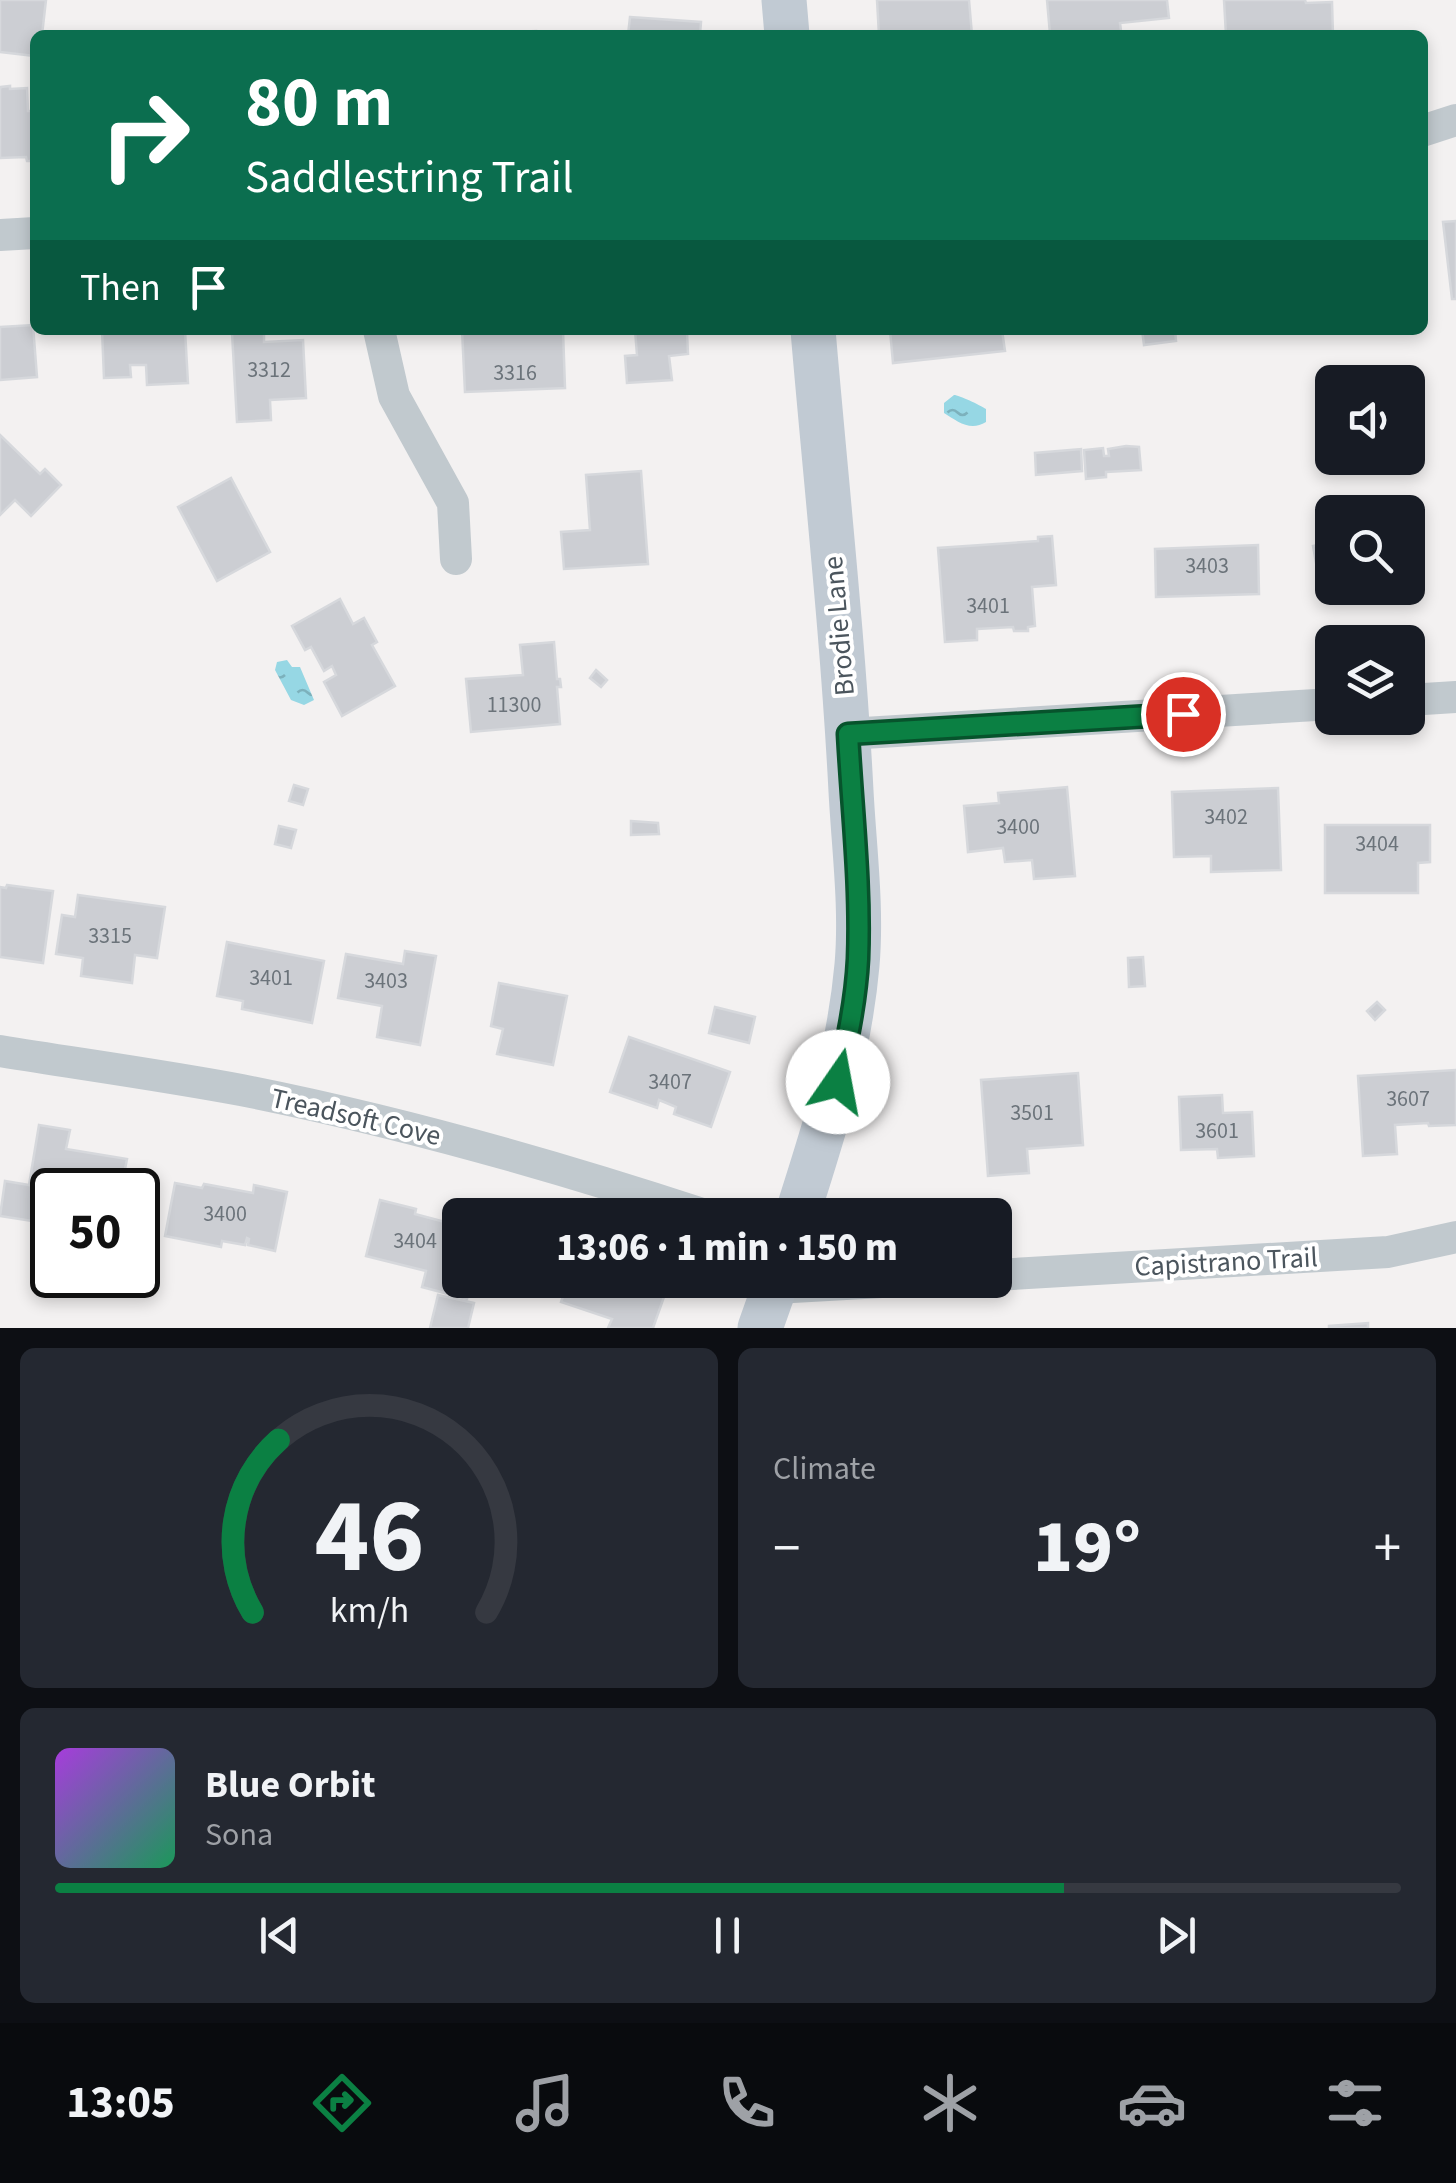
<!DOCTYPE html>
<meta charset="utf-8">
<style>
:root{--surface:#171b24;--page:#242831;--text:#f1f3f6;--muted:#9ea1a6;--line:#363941;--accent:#0b8043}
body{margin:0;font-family:"Source Sans 3",sans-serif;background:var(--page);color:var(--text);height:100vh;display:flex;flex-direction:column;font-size:38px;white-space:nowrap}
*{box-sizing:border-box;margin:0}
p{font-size:32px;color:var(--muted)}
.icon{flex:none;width:55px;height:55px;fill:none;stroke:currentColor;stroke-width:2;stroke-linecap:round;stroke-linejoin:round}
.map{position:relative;height:1328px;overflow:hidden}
.details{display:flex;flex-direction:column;gap:20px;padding:20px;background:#0d0f14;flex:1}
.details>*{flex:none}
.guide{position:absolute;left:30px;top:30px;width:1398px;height:305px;border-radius:15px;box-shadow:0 5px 15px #0003;background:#0b6e4f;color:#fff;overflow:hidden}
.fabs{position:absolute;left:1315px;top:365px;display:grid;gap:20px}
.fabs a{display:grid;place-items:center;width:110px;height:110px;border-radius:15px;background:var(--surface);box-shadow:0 5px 15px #0003;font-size:50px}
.speed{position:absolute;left:30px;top:1168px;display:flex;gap:20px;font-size:50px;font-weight:700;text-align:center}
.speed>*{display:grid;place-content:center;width:130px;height:130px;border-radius:50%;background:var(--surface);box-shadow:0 5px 15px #0003;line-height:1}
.speed .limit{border:5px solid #111;border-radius:15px;background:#fff;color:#111}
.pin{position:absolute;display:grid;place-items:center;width:85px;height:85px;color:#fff;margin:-42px;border:5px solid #fff;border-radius:50%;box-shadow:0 2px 10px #0007}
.me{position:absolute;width:110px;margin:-55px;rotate:12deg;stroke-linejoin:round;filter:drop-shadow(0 0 8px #0008)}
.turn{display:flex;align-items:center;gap:35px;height:210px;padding:0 50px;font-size:45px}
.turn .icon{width:130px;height:130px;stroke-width:2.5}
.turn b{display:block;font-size:70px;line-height:85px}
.then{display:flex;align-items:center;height:95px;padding:0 50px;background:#0003;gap:20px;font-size:38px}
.big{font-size:75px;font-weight:800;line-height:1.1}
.details .tile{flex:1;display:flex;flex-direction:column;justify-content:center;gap:15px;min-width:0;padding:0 35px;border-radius:15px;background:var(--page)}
.details .dial{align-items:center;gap:0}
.dial svg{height:260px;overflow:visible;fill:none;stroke:var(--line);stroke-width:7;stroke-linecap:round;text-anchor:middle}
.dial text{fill:var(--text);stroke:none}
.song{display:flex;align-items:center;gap:30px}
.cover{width:120px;height:120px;border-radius:15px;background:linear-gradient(135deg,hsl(280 70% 55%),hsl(150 70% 35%))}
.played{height:10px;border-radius:5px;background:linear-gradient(90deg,var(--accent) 75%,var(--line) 75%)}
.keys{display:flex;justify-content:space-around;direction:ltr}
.heat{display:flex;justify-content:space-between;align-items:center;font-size:55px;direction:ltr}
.details .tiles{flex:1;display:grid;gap:20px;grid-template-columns:1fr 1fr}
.tile:last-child{grid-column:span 2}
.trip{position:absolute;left:442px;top:1198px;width:570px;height:100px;border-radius:15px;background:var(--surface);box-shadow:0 5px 15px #0003;font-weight:800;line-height:100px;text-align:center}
.tabs{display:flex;height:160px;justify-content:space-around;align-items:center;background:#090b0e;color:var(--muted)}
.tabs .icon{width:70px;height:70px}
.tabs .active{color:var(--accent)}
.tabs b{font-size:45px;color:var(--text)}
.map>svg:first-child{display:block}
.water{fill:url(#water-ripples)}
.building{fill:#ccced3;stroke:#d6d8dc;stroke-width:2.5}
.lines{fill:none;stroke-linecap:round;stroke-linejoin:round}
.street{stroke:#c1c9ce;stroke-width:32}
.secondary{stroke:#c1cad3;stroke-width:45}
.route-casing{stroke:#07532c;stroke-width:25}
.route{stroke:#0b8043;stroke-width:18}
.labels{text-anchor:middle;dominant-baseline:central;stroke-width:8;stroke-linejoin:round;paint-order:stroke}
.number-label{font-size:22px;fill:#6b737a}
.street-label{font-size:28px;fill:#4b555d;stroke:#fff}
</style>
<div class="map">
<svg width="1456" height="1328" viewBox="0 0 1456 1328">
<defs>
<pattern id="water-ripples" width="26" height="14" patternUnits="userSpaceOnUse" patternTransform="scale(2.5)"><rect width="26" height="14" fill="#96d7e4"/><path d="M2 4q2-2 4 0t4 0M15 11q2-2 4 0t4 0" fill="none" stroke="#7cb1bc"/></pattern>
</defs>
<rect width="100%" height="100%" fill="#f3f1f1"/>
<g class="water">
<path d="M954 395C959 395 980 405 986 409V422C970 432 957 421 944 413V403Z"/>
<polygon points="287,660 292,667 300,667 314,700 304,705 291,700 275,670 277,662"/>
</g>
<g class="building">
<polygon points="0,0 46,0 42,35 35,35 35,56 0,52"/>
<polygon points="877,0 969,0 972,35 879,35"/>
<polygon points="1047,0 1167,0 1169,18 1120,23 1121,31 1080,35 1074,35 1074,32 1050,34"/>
<polygon points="1224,0 1305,0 1306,3 1332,2 1333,35 1226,35"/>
<polygon points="630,17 701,22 700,35 628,35"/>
<polygon points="536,31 536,35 491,35 491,33"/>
<polygon points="10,86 10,89 27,88 28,111 35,111 35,161 27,161 26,157 0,158 0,89 1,87"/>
<polygon points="1456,221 1456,299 1452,299 1443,222"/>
<polygon points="33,325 37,377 0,380 0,327"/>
<polygon points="102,330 185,330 188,383 147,385 146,365 130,365 131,377 104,378"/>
<polygon points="462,330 563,330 565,388 465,392"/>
<polygon points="635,330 691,330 687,332 688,354 669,356 672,380 627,383 625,356 637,355"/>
<polygon points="890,330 1002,330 1005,351 893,363"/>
<polygon points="1142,330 1175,330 1176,341 1144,345"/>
<polygon points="264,331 264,342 303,340 306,398 270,400 271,420 237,422 232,333"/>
<polygon points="0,435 40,474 45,469 61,485 31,516 15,500 0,515"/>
<polygon points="1126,446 1139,447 1141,470 1106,472 1106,477 1086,479 1084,450 1103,448 1104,456 1109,456 1108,449"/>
<polygon points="1081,449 1082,471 1036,475 1035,453"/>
<polygon points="641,471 648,564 564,569 561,532 590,530 586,475"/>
<polygon points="231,478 270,552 217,581 178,507"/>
<polygon points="1408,528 1412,528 1420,572 1408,574"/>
<polygon points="1052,536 1056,585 1032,587 1035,626 1028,627 1028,631 1014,631 1013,627 977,629 977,640 945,642 938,548 1038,541 1038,537"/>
<polygon points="1332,542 1334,588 1321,590 1313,546"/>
<polygon points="1258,545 1259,594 1156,597 1155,549"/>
<polygon points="340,599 353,624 364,618 377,642 372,645 395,686 342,716 324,682 336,675 332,666 324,671 311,647 305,650 292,626"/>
<polygon points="554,642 557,679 560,679 561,687 557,687 560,724 471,732 466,679 523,675 520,645"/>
<polygon points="596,670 607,680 601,687 590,678"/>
<polygon points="294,785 308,789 303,805 289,801"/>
<polygon points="1067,787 1075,876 1034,879 1032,860 1005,862 1003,848 968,852 964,806 999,803 998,793"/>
<polygon points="1278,788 1281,870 1211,872 1211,856 1174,857 1172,792"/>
<polygon points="631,821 658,823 659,834 631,835"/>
<polygon points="1325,825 1430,825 1430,862 1418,863 1418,893 1325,893"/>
<polygon points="279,826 296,830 291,848 275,844"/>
<polygon points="7,885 53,891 43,963 0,957 0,887 6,888"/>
<polygon points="78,895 165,907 157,958 135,955 132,983 81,976 83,958 56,954 62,915 75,917"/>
<polygon points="227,942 324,961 312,1023 242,1009 243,1001 217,996"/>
<polygon points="405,951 436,956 420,1045 377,1037 382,1006 338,998 346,954 403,964"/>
<polygon points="1143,957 1145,986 1129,987 1128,958"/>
<polygon points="499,983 567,996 553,1065 497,1054 503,1029 491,1026"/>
<polygon points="1377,1002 1385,1010 1375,1020 1367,1011"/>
<polygon points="715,1007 755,1017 749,1043 709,1033"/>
<polygon points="629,1037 730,1072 711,1127 674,1114 676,1107 664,1102 659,1100 657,1108 610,1092"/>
<polygon points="1456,1070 1456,1125 1429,1126 1428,1123 1395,1125 1397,1154 1363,1156 1358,1076"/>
<polygon points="1078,1073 1083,1145 1027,1149 1029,1173 988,1176 981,1080"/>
<polygon points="1222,1095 1223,1113 1252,1112 1254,1156 1218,1158 1217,1149 1181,1150 1179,1097"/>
<polygon points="39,1125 70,1130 66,1149 127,1159 121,1190 52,1190 52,1206 42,1204 39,1222 0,1216 5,1181 29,1185"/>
<polygon points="175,1183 202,1188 204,1184 253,1193 254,1185 287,1192 275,1251 248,1245 249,1239 247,1238 245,1245 222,1241 221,1247 165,1236"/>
<polygon points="380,1200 416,1209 415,1214 460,1226 460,1280 471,1280 467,1299 422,1287 426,1271 366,1256"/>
<polygon points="569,1280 670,1280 653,1328 608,1328 612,1319 561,1302"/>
<polygon points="438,1295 474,1303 468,1328 430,1328"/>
<polygon points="1368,1323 1368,1328 1329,1328 1329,1326"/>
</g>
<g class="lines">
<g class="street">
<polyline points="1422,131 1456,120"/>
<polyline points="0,235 35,233"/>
<polyline points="379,330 394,396 453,503 456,559"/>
<polyline points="1408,700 1456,697"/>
<polyline points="848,734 1332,704"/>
<path d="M0 1051C80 1064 161 1075 241 1090 399 1121 553 1165 705 1215"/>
<polyline points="995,1275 1388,1252 1456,1237"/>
<polyline points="775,1288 917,1280"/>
</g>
<g class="secondary">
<polyline points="784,0 787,35"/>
<path d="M797 1215C824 1131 849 1054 857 965 862 908 854 848 851 791 843 637 826 483 813 330"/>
<polyline points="760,1328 777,1280"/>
</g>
</g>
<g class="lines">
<g class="route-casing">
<path id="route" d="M838 1082C847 1042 856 1000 858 959 861 885 852 809 848 734L1183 714"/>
</g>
<use href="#route" class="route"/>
</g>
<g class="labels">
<g class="number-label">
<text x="269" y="370">3312</text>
<text x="515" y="373">3316</text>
<text x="1207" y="566">3403</text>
<text x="988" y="606">3401</text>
<text x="514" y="705">11300</text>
<text x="1226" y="817">3402</text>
<text x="1018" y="827">3400</text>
<text x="1377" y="844">3404</text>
<text x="110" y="936">3315</text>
<text x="271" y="978">3401</text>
<text x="386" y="981">3403</text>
<text x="670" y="1082">3407</text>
<text x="1408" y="1099">3607</text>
<text x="1032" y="1113">3501</text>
<text x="1217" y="1131">3601</text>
<text x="225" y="1214">3400</text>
<text x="415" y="1241">3404</text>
</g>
<g class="street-label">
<text transform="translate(839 626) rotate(-95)">Brodie Lane</text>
<text transform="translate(356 1117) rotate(13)">Treadsoft Cove</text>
<text transform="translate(1226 1262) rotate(-3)">Capistrano Trail</text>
</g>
</g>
</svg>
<div class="fabs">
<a><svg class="icon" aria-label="sound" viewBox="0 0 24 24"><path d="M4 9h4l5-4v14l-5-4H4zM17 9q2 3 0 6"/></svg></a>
<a><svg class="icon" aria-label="search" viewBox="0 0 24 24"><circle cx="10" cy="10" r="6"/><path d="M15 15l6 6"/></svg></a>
<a><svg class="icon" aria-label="layers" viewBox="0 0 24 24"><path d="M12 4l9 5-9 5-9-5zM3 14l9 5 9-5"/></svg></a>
</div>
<div class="speed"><div class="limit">50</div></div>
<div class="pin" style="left:1183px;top:714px;background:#d93025"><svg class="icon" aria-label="arrive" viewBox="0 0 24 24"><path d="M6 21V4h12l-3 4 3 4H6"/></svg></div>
<svg class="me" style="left:838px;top:1082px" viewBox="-20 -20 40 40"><circle r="19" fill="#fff"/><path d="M0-13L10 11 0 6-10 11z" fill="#0b8043"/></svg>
<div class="trip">13:06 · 1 min · 150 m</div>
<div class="guide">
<div class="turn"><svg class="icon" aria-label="right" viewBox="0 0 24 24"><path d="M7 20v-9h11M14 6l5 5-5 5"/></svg><div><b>80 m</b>Saddlestring Trail</div></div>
<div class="then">Then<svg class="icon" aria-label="arrive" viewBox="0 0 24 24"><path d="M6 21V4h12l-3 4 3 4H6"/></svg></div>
</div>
</div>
<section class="details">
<div class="tiles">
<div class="tile dial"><svg viewBox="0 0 100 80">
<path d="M14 69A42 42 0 1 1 86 69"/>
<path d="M14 69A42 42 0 0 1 22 16" stroke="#0b8043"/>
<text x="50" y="56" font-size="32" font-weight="700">46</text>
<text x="50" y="72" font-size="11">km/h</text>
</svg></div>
<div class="tile"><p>Climate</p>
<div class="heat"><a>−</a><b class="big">19°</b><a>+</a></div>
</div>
<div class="tile">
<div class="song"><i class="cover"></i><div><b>Blue Orbit</b><p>Sona</p></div></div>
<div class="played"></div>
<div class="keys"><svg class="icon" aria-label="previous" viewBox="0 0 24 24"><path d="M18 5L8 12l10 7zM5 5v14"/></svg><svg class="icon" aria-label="pause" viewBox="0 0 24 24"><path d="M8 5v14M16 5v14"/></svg><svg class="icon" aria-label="next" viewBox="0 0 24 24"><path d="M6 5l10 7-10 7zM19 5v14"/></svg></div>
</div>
</div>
</section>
<nav class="tabs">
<b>13:05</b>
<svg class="icon active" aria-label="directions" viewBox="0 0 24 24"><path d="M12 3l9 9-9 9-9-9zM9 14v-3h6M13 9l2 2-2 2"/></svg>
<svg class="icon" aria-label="music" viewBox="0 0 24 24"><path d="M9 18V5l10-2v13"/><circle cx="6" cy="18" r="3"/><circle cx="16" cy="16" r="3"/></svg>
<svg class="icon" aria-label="phone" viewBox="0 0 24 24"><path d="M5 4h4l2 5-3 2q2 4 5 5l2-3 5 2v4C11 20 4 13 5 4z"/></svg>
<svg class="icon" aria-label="climate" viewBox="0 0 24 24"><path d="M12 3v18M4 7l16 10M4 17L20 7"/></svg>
<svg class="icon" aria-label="car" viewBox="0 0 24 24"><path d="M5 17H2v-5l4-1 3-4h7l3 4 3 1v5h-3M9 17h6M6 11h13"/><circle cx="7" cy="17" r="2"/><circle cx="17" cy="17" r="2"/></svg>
<svg class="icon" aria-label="filters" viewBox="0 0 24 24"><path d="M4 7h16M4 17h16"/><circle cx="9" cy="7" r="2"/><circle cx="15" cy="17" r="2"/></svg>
</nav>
